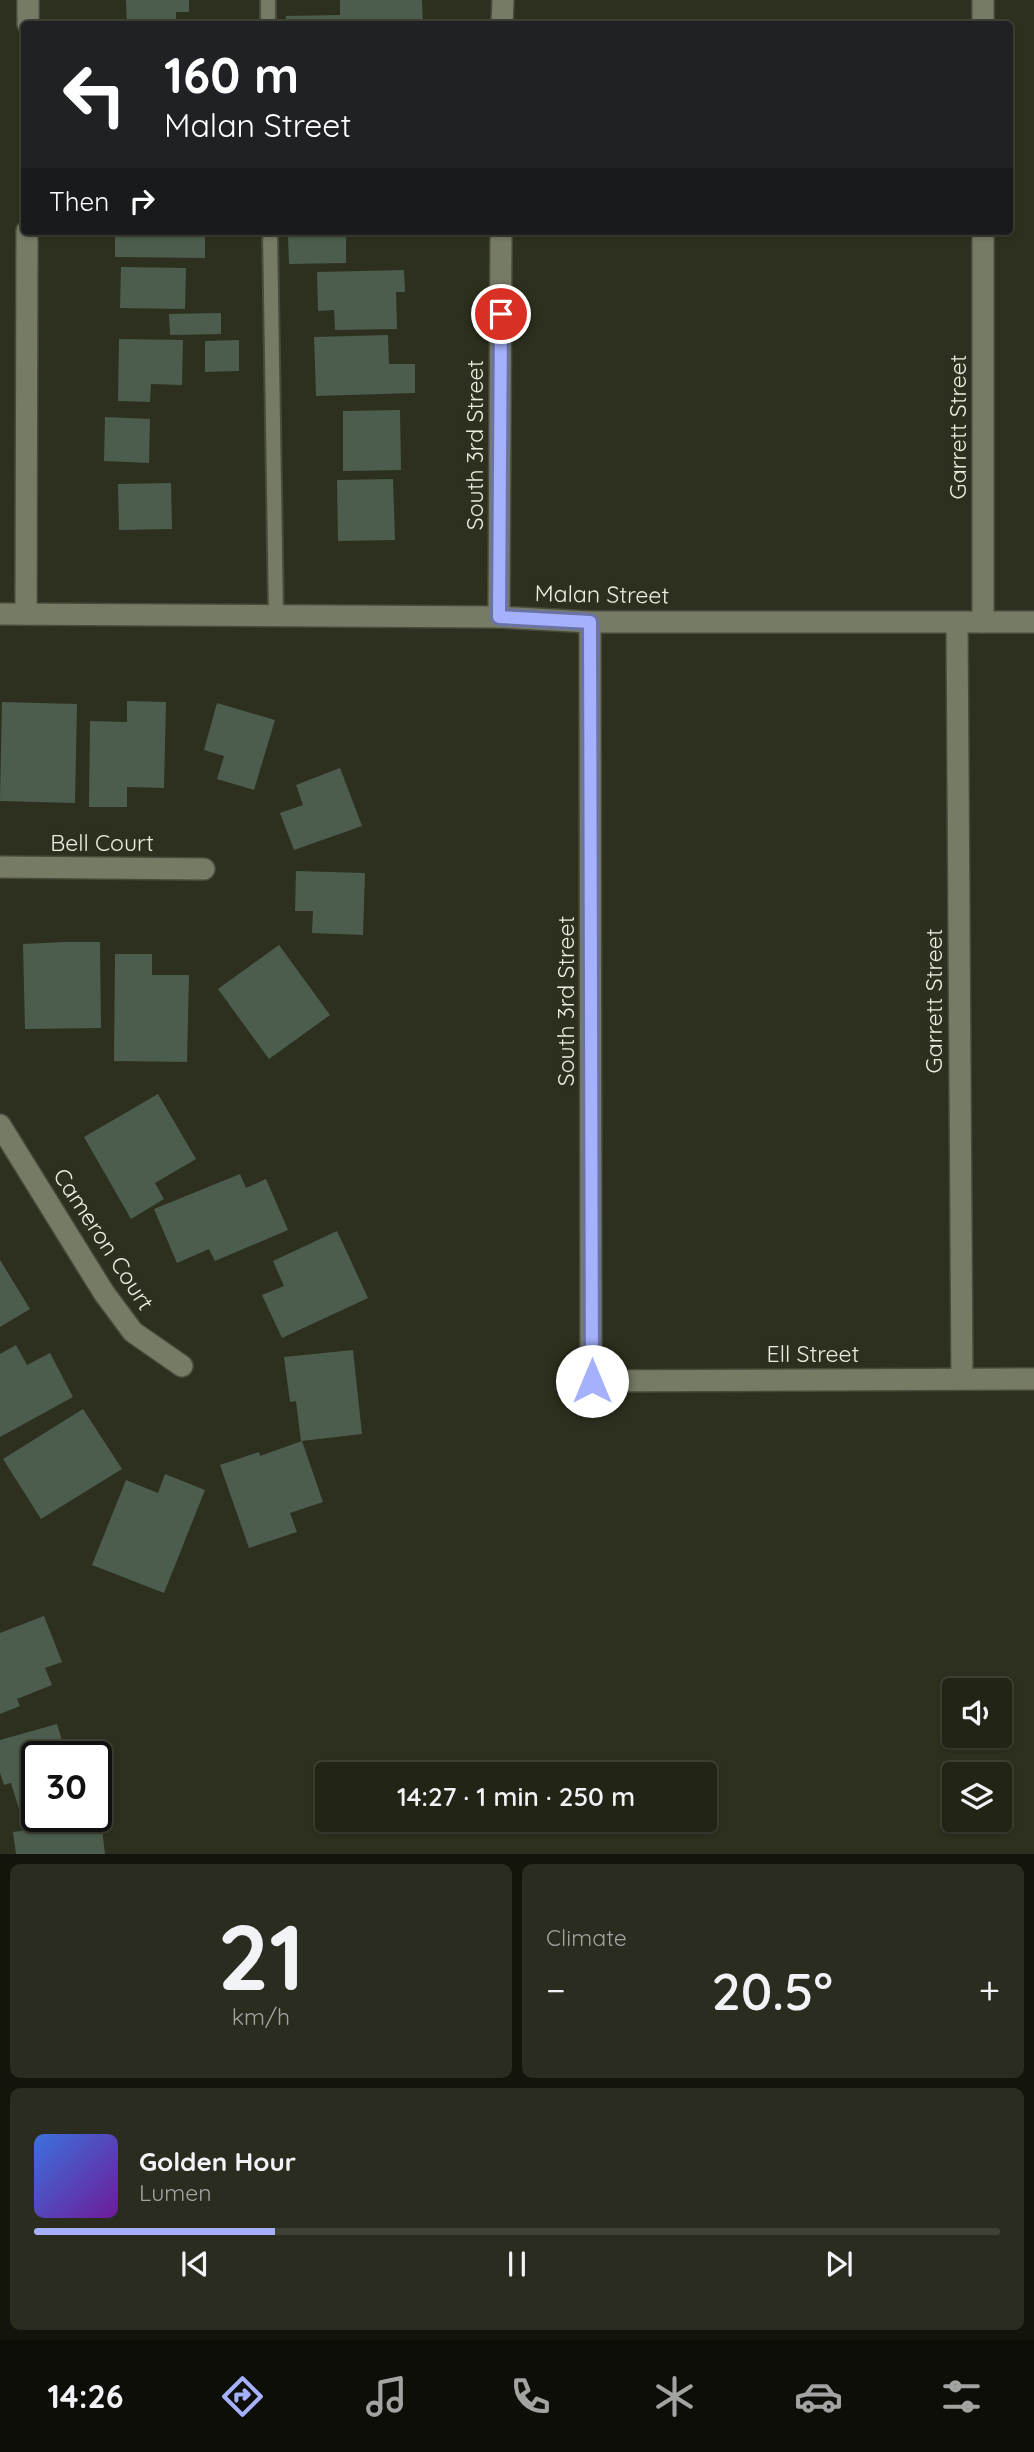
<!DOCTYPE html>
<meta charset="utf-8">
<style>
:root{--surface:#222416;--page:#2a2c1f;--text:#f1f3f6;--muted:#a2a4a1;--line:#3f4135;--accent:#a5b1fc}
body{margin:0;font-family:Quicksand,sans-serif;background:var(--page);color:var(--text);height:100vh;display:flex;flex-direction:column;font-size:26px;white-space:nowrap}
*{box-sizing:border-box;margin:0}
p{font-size:23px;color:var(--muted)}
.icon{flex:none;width:38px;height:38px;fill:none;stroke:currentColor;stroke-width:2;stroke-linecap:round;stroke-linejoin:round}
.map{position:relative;height:1854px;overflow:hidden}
.sheet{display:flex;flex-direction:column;gap:10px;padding:10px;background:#13140c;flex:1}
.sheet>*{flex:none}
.banner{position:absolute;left:21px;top:21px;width:992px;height:214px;border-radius:7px;box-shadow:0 2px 5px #0004,0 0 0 2px var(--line);background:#202124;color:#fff;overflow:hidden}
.controls{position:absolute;left:942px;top:1678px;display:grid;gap:14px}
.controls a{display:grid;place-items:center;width:70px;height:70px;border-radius:7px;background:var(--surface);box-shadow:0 2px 5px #0004,0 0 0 2px var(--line);font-size:35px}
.speed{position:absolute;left:21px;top:1741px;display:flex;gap:14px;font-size:35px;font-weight:700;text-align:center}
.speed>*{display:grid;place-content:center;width:91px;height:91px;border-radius:50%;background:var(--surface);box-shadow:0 2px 5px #0004,0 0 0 2px var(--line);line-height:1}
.speed .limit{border:4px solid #111;border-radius:10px;background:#fff;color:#111}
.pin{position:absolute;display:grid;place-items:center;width:60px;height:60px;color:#fff;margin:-30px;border:4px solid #fff;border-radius:50%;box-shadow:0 2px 7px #0007}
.me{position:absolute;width:77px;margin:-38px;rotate:0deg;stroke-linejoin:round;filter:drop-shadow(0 0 5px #0008)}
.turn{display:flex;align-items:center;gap:24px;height:147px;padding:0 28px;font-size:32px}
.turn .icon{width:91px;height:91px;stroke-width:2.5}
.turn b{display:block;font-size:49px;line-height:60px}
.then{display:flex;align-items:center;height:66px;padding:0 28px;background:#0003;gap:14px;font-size:26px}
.big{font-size:52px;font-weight:600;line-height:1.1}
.sheet .card{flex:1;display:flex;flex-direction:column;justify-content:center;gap:10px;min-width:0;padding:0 24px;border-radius:10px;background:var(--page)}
.sheet .dial{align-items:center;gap:0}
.dial b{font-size:91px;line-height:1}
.song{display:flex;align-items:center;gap:21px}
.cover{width:84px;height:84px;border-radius:10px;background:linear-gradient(135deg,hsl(220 70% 55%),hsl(280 70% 35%))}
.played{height:7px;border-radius:4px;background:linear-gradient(90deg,var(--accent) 25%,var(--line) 25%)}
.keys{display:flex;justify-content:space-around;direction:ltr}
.heat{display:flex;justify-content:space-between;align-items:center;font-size:38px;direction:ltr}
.sheet .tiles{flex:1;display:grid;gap:10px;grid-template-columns:1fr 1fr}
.card:last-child{grid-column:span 2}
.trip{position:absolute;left:315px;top:1762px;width:402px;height:70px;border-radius:7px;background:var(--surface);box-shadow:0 2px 5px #0004,0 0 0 2px var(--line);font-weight:600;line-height:70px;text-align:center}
.menu{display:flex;height:112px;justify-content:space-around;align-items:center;background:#0e0e09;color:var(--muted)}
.menu .icon{width:49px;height:49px}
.menu .on{color:var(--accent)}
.menu b{font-size:32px;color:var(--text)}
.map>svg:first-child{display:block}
.building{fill:#4c5d4e}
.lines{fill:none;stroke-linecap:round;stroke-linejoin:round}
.lane-casing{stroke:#484b3b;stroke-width:18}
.street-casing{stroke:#484b3b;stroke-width:24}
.secondary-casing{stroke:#484b3b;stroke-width:24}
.lane{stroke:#767b66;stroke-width:14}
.street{stroke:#767b66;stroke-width:21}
.secondary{stroke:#767b66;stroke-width:21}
.route-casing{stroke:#6b73a4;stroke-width:18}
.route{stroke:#a5b1fc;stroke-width:12}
.labels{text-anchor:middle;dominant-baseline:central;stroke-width:7;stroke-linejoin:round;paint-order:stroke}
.street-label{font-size:23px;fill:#eaede1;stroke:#2d301e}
</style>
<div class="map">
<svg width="1034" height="1854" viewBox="0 0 1034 1854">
<rect width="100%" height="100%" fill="#2d301e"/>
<g class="building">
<polygon points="126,0 189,0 189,12 176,12 176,24 127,24"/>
<polygon points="340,0 422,0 423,24 286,24 286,16 340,15"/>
<polygon points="115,231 205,231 205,258 115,257"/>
<polygon points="306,231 346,231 346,263 289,264 288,236 306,236"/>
<polygon points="121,267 186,268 185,309 120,308"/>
<polygon points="404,270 405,292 396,292 397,329 335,330 334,310 318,311 317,272"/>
<polygon points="221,313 221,334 170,335 169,314"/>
<polygon points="388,335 389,364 415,364 415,393 316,396 314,337"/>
<polygon points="119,339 183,340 182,385 151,384 150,402 118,401"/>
<polygon points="239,340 239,371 205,372 205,341"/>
<polygon points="400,410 401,470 343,471 343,411"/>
<polygon points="105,417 150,419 149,463 104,461"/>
<polygon points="393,479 395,540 338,541 337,480"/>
<polygon points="171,483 172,529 119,530 118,484"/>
<polygon points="127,701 166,702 164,788 127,787 127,807 89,807 90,721 127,722"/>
<polygon points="2,702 77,704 75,803 0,801"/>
<polygon points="217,703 275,720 254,790 217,779 224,756 204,750"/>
<polygon points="340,768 362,826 294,850 280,813 303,805 296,785"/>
<polygon points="296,871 365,873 363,935 312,933 313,911 295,911"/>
<polygon points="65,942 100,942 101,1028 25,1029 23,944"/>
<polygon points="279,945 330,1015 269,1059 218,989"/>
<polygon points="115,954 152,954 152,975 189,975 187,1062 114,1061"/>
<polygon points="158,1094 196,1159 155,1183 164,1199 131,1219 84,1137"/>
<polygon points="240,1174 246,1188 266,1179 288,1230 215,1261 209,1249 177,1263 154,1209"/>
<polygon points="337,1231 368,1298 282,1338 262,1295 284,1286 273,1261"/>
<polygon points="0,1260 30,1309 0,1327"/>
<polygon points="16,1345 27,1365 50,1353 73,1397 0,1437 0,1354"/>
<polygon points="353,1350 362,1434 301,1441 296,1401 290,1402 284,1357"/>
<polygon points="83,1409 122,1469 41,1519 3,1459"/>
<polygon points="302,1441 323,1502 290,1513 297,1532 249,1548 220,1465 259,1452 260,1456"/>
<polygon points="165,1474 205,1490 164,1593 92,1565 126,1480 158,1493"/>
<polygon points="44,1616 62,1662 45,1668 52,1685 17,1699 20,1706 0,1714 0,1633"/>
<polygon points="57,1724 67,1757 37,1757 37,1818 23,1822 11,1783 4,1785 0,1773 0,1740"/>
<polygon points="101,1821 105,1854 16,1854 13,1832"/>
</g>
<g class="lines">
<g class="lane-casing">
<g id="lane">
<polyline points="268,0 268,24"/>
<polyline points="270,231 276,615"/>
</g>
</g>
<g class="street-casing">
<g id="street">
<polyline points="28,24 28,0"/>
<polyline points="502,24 503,0"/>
<polyline points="983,24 983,0"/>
<polyline points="26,614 27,231"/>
<polyline points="499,617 501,231"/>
<polyline points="590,622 591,1381 1034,1379"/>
<polyline points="983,622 983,231"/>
<polyline points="957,623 962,1378"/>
<polyline points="0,867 204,869"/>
<polyline points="0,1125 104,1293 133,1332 182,1366"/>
</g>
</g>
<g class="secondary-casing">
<polyline id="secondary" points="0,614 499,617 590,622 1034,622"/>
</g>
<use href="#lane" class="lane"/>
<use href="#street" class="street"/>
<use href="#secondary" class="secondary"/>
</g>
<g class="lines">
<g class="route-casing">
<polyline id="route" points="501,314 499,617 590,622 592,1381"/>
</g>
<use href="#route" class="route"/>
</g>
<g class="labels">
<g class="street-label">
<text transform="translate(957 427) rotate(-90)">Garrett Street</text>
<text transform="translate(474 445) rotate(-90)">South 3rd Street</text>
<text transform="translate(602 594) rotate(1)">Malan Street</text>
<text x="102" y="842">Bell Court</text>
<text transform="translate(565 1001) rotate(-90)">South 3rd Street</text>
<text transform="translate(933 1001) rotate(-90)">Garrett Street</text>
<text transform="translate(104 1239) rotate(57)">Cameron Court</text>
<text x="813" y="1353">Ell Street</text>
</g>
</g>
</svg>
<div class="controls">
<a><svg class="icon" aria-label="sound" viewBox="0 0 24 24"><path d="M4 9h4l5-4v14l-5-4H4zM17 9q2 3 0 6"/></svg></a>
<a><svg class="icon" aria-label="layers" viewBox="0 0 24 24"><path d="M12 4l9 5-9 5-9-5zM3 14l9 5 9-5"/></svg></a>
</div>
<div class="speed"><div class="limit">30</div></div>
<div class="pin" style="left:501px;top:314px;background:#d93025"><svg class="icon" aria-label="arrive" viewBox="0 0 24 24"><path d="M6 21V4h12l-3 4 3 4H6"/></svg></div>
<svg class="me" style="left:592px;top:1381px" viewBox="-20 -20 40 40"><circle r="19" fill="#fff"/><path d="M0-13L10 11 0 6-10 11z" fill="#a5b1fc"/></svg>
<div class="trip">14:27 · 1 min · 250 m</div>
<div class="banner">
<div class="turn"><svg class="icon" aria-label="left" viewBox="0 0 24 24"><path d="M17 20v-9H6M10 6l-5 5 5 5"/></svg><div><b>160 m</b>Malan Street</div></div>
<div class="then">Then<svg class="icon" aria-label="right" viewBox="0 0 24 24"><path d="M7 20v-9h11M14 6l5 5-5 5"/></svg></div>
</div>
</div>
<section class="sheet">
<div class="tiles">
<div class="card dial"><b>21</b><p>km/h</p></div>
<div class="card"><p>Climate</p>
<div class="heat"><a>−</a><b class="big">20.5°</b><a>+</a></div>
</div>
<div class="card">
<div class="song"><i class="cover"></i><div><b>Golden Hour</b><p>Lumen</p></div></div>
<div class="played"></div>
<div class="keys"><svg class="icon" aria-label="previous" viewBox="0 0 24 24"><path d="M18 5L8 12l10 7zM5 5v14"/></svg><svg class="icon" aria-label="pause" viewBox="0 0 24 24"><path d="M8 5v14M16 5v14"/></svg><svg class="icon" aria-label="next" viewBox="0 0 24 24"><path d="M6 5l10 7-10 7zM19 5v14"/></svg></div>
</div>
</div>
</section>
<nav class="menu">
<b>14:26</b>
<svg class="icon on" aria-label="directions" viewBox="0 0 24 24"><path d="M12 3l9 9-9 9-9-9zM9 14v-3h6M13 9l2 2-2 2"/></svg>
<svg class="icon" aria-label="music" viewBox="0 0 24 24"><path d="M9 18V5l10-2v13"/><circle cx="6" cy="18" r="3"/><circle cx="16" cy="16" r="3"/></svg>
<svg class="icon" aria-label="phone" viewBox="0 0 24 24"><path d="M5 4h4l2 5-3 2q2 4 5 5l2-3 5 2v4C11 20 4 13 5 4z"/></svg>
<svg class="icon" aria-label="climate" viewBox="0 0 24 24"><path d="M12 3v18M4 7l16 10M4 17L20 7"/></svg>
<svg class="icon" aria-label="car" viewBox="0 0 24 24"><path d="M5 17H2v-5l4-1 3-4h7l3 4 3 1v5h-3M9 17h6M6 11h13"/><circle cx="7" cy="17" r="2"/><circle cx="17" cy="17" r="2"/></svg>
<svg class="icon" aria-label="filters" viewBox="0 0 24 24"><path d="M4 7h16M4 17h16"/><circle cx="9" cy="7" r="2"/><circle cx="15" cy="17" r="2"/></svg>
</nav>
